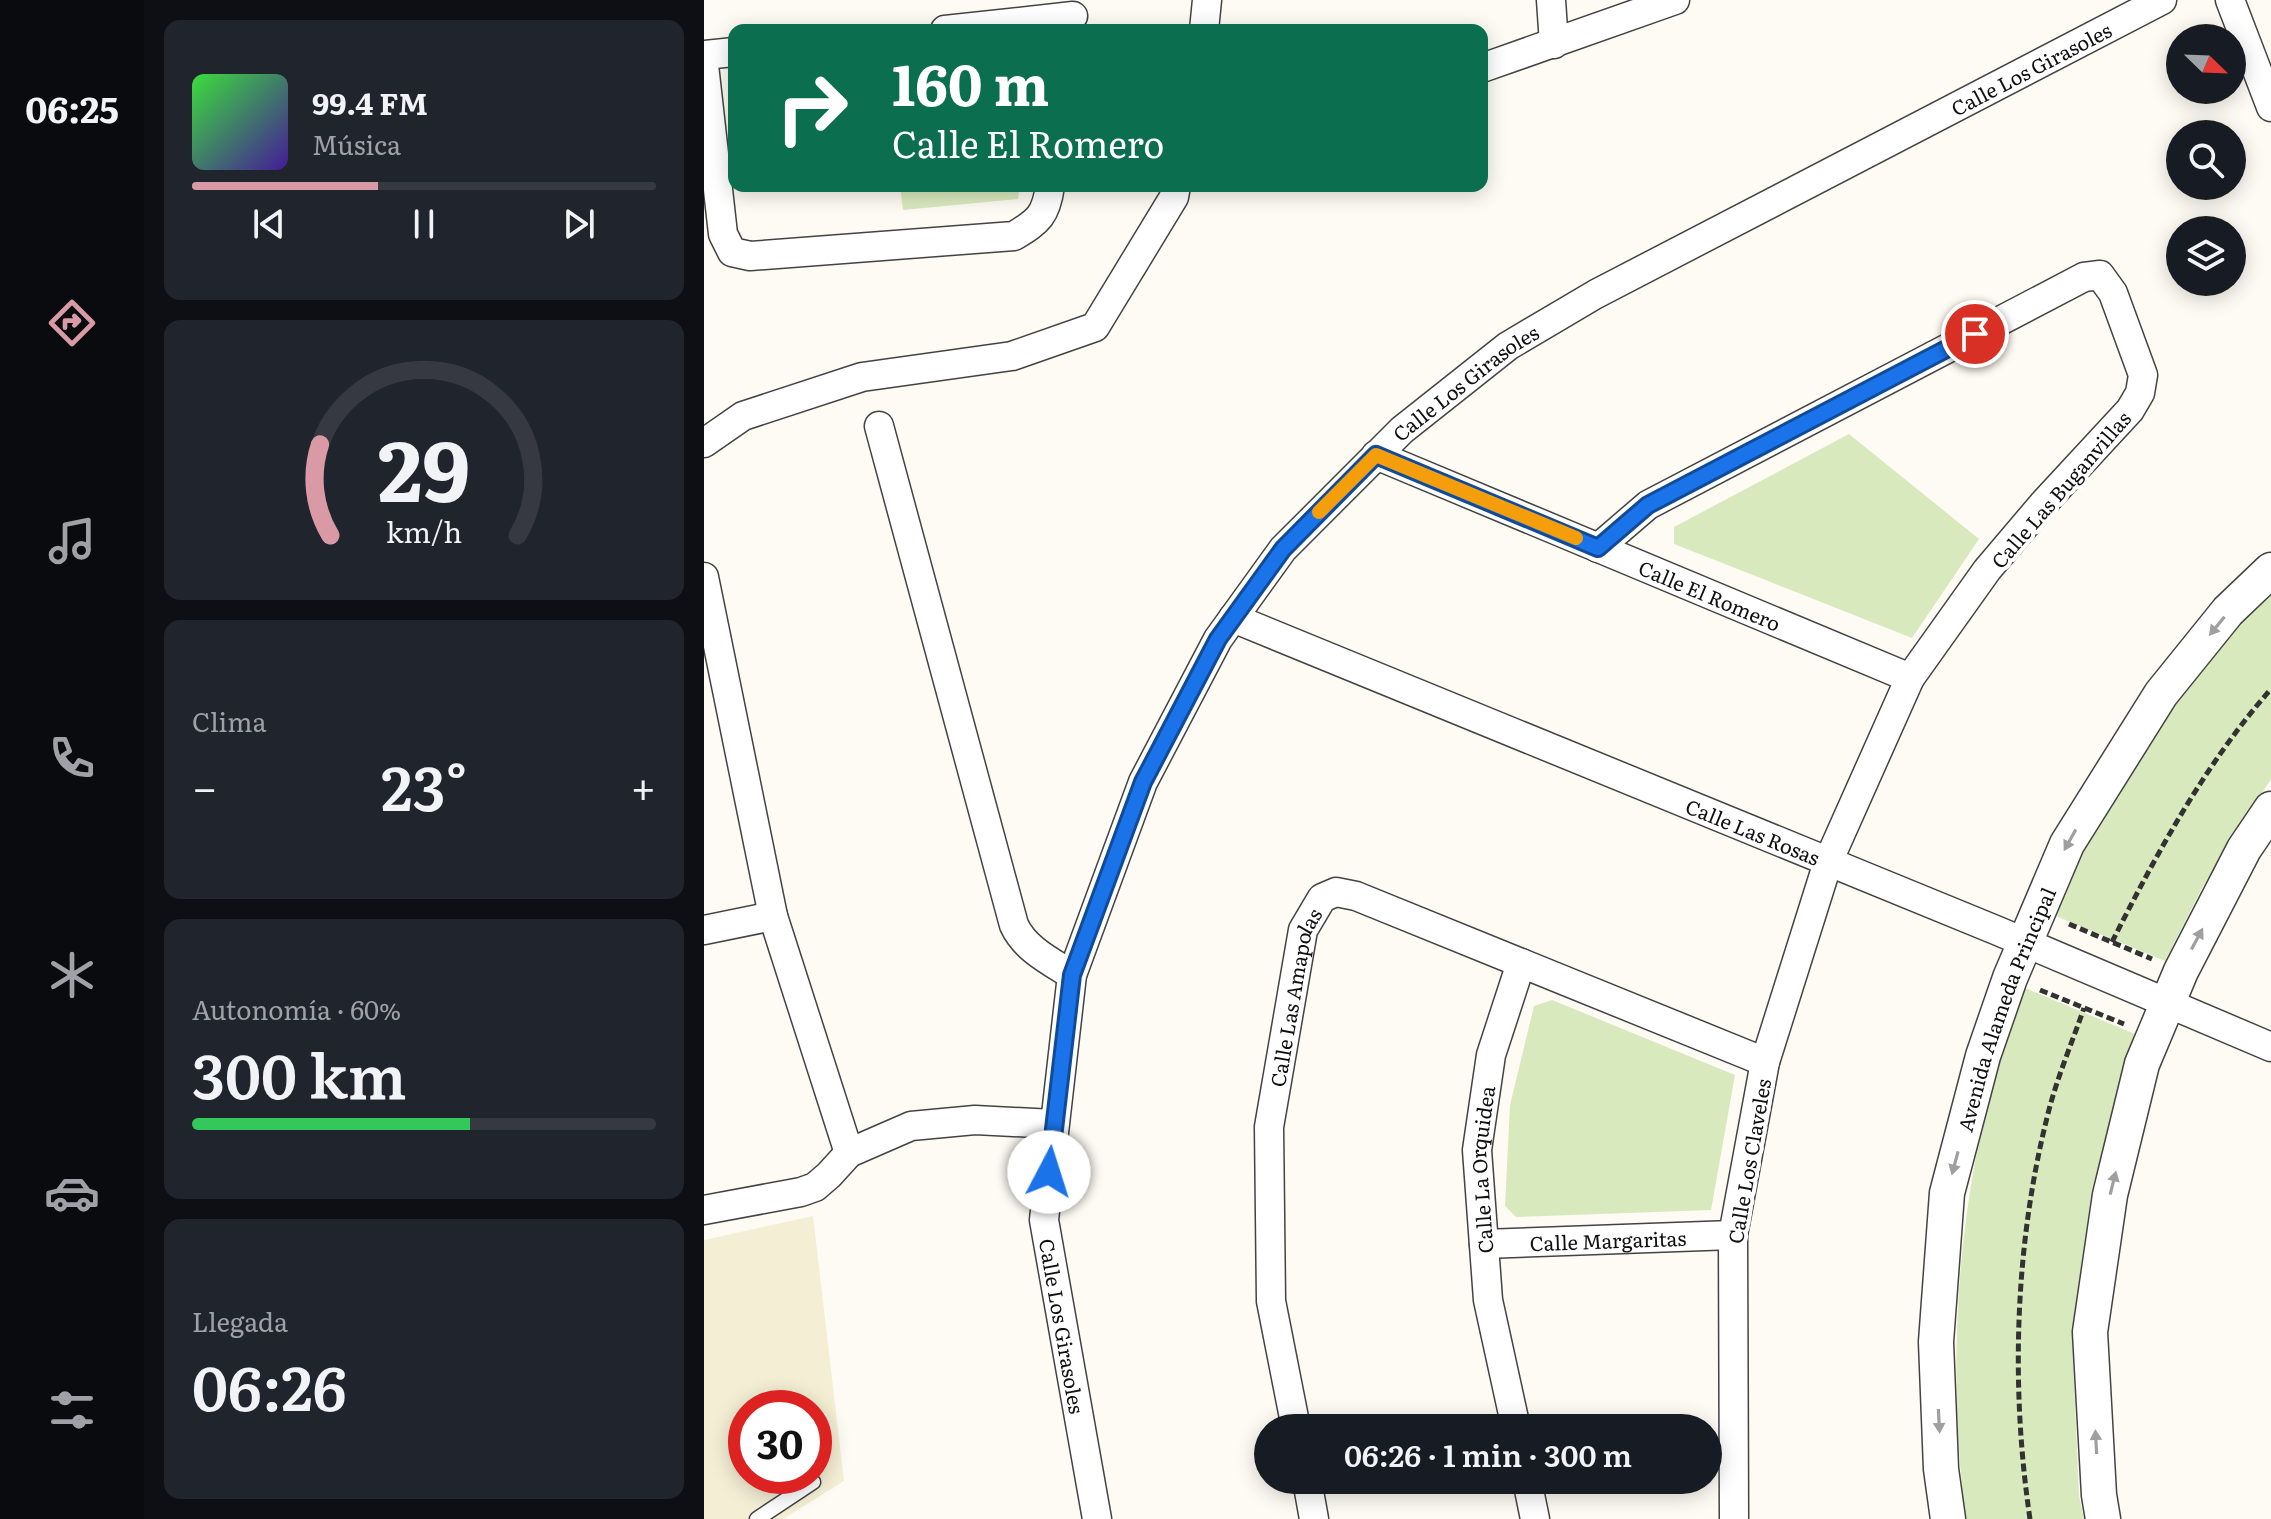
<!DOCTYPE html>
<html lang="es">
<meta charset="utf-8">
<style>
:root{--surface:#171b24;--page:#20242c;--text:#f1f3f6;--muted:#9ea1a6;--line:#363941;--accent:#d99aa6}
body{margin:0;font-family:Literata,serif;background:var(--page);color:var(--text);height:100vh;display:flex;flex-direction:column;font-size:30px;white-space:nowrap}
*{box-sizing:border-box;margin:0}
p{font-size:26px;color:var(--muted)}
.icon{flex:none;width:44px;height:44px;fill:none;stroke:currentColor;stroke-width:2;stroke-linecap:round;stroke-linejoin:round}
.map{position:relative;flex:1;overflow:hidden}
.side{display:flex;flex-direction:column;gap:20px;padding:20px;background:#0d0f14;width:560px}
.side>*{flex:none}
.top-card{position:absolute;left:24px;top:24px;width:760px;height:168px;border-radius:16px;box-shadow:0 4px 20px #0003;background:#0b6e4f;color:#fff;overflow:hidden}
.needle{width:52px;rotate:113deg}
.tools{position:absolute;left:1462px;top:24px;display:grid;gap:16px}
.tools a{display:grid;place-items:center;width:80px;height:80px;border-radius:50%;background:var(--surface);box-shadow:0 4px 20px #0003;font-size:40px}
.speed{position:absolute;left:24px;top:1390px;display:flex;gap:16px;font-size:40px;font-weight:700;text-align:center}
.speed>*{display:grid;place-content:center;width:104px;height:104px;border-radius:50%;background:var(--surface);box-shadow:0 4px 20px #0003;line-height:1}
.speed .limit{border:12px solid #d22;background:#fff;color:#111}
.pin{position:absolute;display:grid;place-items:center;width:68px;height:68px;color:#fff;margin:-34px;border:4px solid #fff;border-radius:50%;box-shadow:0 2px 8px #0007}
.me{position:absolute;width:88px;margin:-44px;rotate:5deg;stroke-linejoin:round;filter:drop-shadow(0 0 6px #0008)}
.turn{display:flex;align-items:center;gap:28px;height:168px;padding:0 32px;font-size:36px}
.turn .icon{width:104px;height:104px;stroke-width:2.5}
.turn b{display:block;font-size:56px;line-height:68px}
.big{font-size:60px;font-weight:600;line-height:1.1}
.side .card{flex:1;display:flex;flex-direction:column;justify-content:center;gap:12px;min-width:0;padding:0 28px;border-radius:16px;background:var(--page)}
.side .dial{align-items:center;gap:0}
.dial svg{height:208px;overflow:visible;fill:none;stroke:var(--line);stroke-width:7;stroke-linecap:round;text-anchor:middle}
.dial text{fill:var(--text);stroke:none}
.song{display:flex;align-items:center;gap:24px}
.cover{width:96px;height:96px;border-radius:12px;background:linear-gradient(135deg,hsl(120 70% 55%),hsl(260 70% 35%))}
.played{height:8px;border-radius:4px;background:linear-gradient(90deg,var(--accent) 40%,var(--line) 40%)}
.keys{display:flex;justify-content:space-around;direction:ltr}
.heat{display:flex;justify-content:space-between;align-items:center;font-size:44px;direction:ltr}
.charge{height:12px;border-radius:6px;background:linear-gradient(90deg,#34c759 60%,var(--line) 0)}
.trip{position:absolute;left:550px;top:1414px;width:468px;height:80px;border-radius:40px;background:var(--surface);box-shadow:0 4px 20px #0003;font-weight:600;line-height:80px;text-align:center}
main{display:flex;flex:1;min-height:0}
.tabs{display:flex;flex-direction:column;width:144px;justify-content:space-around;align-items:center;background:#090b0e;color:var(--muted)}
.tabs .icon{width:56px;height:56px}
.tabs .current{color:var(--accent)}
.tabs b{font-size:36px;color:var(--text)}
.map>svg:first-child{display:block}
.farmland{fill:#f4eed4;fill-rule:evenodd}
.green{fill:#d9e9be}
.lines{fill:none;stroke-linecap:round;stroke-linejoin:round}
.service-casing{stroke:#434343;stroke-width:17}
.minor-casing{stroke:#434343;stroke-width:31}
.tertiary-casing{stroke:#434343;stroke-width:37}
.path{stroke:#323232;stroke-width:5;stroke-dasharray:8 4;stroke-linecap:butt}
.service{stroke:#fff;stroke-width:14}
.minor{stroke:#fff;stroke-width:28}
.tertiary{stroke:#fff;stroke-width:34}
.oneway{fill:#9f9f9f}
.route-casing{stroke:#114b97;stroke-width:20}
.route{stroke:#1a73e8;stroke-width:14}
.slow{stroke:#f59e0b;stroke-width:14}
.labels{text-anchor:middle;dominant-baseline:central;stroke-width:8;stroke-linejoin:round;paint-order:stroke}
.street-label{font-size:20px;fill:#101010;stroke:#fff}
</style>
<main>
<nav class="tabs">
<b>06:25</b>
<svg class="icon current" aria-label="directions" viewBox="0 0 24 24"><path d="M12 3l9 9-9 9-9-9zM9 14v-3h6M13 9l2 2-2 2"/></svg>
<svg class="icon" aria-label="music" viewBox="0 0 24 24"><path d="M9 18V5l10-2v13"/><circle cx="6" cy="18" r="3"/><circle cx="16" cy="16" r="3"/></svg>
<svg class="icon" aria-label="phone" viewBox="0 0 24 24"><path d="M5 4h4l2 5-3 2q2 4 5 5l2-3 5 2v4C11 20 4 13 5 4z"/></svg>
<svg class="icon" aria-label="climate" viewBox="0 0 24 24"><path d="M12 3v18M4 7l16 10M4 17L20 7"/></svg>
<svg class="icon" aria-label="car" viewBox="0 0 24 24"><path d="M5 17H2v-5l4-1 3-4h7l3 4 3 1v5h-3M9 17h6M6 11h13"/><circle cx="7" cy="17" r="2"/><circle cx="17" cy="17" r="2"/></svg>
<svg class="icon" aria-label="filters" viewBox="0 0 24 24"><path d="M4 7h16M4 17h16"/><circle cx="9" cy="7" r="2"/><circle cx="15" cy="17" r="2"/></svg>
</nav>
<section class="side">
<div class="card">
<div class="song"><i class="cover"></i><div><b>99.4 FM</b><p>Música</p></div></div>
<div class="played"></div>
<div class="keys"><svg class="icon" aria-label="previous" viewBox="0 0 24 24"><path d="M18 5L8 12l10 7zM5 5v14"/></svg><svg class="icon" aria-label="pause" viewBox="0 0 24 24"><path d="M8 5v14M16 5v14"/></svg><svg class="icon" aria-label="next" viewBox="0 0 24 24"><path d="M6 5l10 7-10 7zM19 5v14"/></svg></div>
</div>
<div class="card dial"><svg viewBox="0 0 100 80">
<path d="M14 69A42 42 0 1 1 86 69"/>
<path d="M14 69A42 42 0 0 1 10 34" stroke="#d99aa6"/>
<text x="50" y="56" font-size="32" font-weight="700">29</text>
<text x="50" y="72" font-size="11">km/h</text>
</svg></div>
<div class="card"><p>Clima</p>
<div class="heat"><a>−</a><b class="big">23°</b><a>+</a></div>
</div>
<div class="card"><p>Autonomía · 60%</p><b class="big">300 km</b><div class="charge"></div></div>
<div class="card"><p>Llegada</p><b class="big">06:26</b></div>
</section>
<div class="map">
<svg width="1567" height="1519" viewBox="0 0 1567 1519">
<rect width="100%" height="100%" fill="#fefbf4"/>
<path class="farmland" d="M109 1216 140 1481 79 1519H0V1240ZM42 1408H110V1476H42Z"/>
<g class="green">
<polygon points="196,186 316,186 314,199 199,210"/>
<polygon points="1145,434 1275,539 1208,638 970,544 970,527"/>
<polygon points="1567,589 1567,779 1498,888 1461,961 1347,914 1383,834 1466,711 1548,608"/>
<path d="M1321 988 1431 1034 1388 1189 1368 1331 1375 1496 1380 1519H1262C1242 1368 1253 1208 1294 1062 1301 1037 1312 1012 1321 988Z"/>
<polygon points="848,1000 1031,1075 1007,1210 812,1217 801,1206 806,1105 830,1006"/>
</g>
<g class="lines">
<g class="service-casing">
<polyline id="service" points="53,1519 109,1482"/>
</g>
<g class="minor-casing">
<g id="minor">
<polyline points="847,0 850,44"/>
<polyline points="1526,0 1567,107"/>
<polyline points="241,30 369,16"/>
<polyline points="500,30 503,0"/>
<polyline points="0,55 30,52"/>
<path d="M0 65 19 234 28 252 46 256 310 236C335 221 342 215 346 186"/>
<polyline points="778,68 971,0"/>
<path d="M175 426 310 925C321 949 346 961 368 975"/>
<polyline points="0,443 39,416 158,377 308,356 391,327 470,197 472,186"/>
<path id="s1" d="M672 455 1206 678"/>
<polyline points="894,548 944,505 1380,277 1396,275 1409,293 1439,375 1436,393 1426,410 1339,504 1283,570 1206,678 1124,862 1061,1062 1029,1235 1030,1519"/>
<polyline points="0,577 69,916 145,1153"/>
<path id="s2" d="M529 618 1294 931 1567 1047"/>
<polyline points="0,930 69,916"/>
<polyline points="0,1210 97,1192 111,1187 125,1175 145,1153 207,1126 271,1120 350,1124"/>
<path id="s3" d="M780 1244 1029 1235"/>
<path id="s4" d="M592 1428 567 1301 565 1127 599 930 618 898 632 892 652 896 1061 1062"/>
<path id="s5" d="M812 1428 784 1300 773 1150 787 1055 817 963"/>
<polyline points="603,1480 610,1519"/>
<polyline points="823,1480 831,1519"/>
<path id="s6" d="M393 1519 340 1220 368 975 439 782 514 639 579 549 698 430 804 346 892 294 1458 0"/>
</g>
</g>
<g class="tertiary-casing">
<g id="tertiary">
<path id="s7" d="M1244 1519 1237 1469 1232 1342 1243 1193 1279 1056 1306 978 1363 844 1457 694 1524 611 1567 570"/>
<polyline points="1399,1519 1395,1495 1386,1332 1406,1195 1438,1064 1477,971 1540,849 1567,809"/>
</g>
</g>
<g class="path">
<polyline points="1365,924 1448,959"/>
<path d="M1408 942C1453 853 1501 764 1567 689"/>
<polyline points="1336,990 1420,1024"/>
<path d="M1326 1519C1306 1384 1311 1238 1346 1106 1355 1073 1369 1040 1380 1008"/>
</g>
<use href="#service" class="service"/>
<use href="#minor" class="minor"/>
<use href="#tertiary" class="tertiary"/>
</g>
<defs><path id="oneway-solid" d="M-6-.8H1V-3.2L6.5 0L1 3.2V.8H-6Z" transform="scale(2)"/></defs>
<g class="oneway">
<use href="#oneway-solid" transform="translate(1513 626) rotate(129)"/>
<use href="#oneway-solid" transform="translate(1366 840) rotate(119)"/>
<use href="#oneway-solid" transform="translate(1493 939) rotate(-62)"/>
<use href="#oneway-solid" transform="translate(1251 1163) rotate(105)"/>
<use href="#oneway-solid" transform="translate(1409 1183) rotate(-76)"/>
<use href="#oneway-solid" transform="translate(1235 1421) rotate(87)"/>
<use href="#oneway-solid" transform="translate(1392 1442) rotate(-93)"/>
</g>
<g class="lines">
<g class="route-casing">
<polyline id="route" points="345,1172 368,975 439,782 514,639 579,549 672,455 894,548 944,505 1271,334"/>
</g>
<use href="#route" class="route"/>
<polyline class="slow" points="615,512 672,455 872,538"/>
</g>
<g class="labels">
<g class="street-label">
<text stroke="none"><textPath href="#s6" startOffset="1924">Calle Los Girasoles</textPath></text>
<text stroke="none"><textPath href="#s6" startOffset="1276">Calle Los Girasoles</textPath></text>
<text transform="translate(1356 489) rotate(-49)">Calle Las Buganvillas</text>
<text stroke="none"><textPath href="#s1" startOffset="362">Calle El Romero</textPath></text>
<text stroke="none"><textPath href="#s2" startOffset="562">Calle Las Rosas</textPath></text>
<text stroke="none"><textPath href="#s4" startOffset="436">Calle Las Amapolas</textPath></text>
<text stroke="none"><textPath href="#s7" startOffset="520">Avenida Alameda Principal</textPath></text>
<text transform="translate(1044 1161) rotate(-80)">Calle Los Claveles</text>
<text stroke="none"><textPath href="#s5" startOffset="262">Calle La Orquidea</textPath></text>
<text stroke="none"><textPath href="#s3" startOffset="124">Calle Margaritas</textPath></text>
<text transform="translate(359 1326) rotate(80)">Calle Los Girasoles</text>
</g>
</g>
</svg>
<div class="tools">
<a><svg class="needle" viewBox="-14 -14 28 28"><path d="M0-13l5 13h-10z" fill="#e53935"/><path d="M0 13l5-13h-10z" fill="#9ea1a6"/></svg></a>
<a><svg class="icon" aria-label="search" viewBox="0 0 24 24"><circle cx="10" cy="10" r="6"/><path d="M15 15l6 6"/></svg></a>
<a><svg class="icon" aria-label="layers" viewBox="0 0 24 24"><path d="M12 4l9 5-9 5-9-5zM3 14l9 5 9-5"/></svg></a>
</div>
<div class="speed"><div class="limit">30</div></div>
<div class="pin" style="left:1271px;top:334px;background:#d93025"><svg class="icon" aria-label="arrive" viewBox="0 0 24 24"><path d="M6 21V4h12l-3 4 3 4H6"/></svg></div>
<svg class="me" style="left:345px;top:1172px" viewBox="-20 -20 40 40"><circle r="19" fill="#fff"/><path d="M0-13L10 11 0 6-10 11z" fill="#1a73e8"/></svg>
<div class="trip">06:26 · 1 min · 300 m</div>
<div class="top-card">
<div class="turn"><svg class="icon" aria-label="right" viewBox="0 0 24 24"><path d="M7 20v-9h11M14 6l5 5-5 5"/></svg><div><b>160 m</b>Calle El Romero</div></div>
</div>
</div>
</main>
